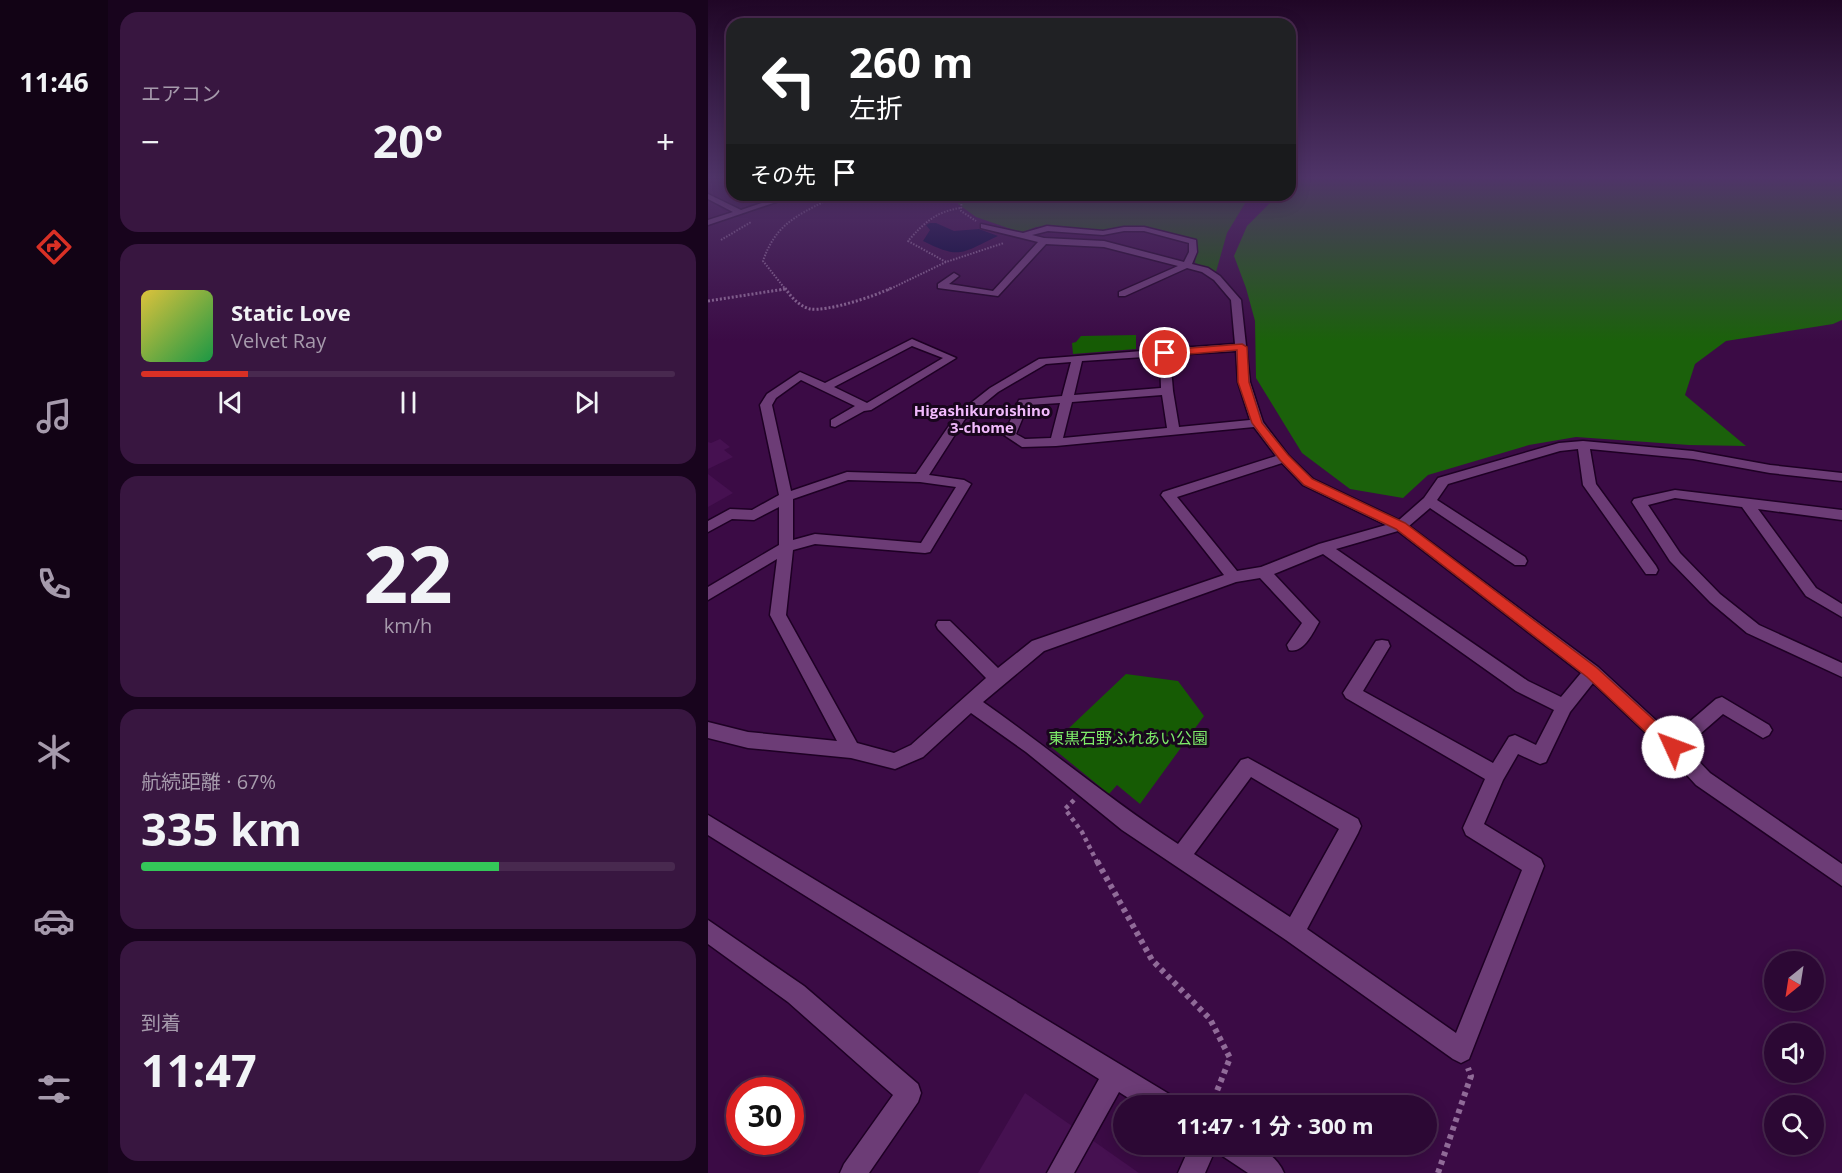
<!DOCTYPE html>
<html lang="ja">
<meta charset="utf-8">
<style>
:root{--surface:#2c0834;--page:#381640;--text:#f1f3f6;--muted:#a69aac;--line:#48294f;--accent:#d93025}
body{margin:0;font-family:"Open Sans","Noto Sans JP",sans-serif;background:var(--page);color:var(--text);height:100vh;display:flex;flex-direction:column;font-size:22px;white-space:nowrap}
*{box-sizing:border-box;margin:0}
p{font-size:20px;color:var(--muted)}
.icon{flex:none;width:33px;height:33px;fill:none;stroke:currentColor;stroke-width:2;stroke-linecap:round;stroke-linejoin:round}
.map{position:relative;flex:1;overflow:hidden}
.panel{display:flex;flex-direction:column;gap:12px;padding:12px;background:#18041d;width:600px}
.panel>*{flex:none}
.hud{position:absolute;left:18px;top:18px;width:570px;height:183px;border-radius:18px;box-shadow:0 3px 15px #0003,0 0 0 2px var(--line);background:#202124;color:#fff;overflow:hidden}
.needle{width:39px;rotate:210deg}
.tools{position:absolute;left:1056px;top:951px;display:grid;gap:12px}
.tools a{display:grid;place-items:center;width:60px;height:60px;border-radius:50%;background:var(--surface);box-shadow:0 3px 15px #0003,0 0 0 2px var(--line);font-size:30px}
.speed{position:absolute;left:18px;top:1077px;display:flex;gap:12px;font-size:30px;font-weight:700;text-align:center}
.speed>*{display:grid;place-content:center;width:78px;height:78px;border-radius:50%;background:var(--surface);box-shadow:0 3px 15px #0003,0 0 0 2px var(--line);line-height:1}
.speed .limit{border:9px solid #d22;background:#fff;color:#111}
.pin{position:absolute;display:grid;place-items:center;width:51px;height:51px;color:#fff;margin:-26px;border:3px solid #fff;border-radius:50%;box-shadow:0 2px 6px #0007}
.me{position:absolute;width:66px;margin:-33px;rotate:313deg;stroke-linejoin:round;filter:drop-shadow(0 0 4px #0008)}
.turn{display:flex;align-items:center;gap:21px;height:126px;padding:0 24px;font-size:27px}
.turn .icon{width:78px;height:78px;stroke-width:2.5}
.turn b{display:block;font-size:42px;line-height:51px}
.then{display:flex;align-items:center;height:57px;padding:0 24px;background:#0003;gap:12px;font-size:22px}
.big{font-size:45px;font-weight:700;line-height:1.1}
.panel .tile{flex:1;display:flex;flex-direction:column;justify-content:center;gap:9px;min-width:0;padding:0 21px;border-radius:18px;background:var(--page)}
.panel .dial{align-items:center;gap:0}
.dial b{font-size:78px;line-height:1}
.song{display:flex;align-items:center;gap:18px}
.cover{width:72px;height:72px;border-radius:9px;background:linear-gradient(135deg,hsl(50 70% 55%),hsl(140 70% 35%))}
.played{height:6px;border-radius:3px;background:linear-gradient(90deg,var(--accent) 20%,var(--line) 20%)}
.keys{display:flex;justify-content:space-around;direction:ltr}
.heat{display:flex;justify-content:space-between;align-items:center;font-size:33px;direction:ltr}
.charge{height:9px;border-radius:4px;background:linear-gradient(90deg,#34c759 67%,var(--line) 0)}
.trip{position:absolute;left:405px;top:1095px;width:324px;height:60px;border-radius:30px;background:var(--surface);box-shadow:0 3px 15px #0003,0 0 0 2px var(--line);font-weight:700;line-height:60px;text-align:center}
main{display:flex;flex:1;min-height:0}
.dock{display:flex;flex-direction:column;width:108px;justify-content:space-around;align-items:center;background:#120315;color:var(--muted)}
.dock .icon{width:42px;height:42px}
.dock .on{color:var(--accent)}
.dock b{font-size:27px;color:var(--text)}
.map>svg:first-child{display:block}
.built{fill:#461151}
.green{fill:#165b04}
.forest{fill:#1b610b}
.water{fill:#000437}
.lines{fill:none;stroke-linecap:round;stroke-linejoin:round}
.minor-casing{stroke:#1e0024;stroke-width:3}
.path-far3{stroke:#906b98;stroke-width:2;stroke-dasharray:1.5 1.5;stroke-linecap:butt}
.path-far2{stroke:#906b98;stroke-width:3;stroke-dasharray:2 2;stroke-linecap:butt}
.path-far1{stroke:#906b98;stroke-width:4.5;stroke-dasharray:4 4;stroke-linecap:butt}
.path{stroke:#906b98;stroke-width:6;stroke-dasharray:4.5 4.5;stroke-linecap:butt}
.minor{fill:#6c3c76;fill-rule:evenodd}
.route{fill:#d93025;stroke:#8d1f18;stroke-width:1.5}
.labels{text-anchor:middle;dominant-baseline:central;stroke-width:6;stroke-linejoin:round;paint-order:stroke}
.far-neighbourhood-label{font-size:15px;font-weight:bold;fill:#f1bafc;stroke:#19061d}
.park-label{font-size:16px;fill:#7deb69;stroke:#19061d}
</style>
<main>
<nav class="dock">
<b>11:46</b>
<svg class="icon on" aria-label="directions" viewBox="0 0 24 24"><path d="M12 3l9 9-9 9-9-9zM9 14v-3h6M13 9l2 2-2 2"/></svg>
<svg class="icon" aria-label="music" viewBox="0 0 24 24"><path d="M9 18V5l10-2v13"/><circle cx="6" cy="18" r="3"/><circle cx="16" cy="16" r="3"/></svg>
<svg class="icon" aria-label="phone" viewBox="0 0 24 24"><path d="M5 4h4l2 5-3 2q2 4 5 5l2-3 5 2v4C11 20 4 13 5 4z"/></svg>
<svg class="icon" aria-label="climate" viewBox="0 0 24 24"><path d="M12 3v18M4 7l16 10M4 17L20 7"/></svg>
<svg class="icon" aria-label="car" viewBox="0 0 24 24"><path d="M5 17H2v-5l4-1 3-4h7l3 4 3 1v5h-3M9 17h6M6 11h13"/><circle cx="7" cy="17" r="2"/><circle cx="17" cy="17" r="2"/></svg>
<svg class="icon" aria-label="filters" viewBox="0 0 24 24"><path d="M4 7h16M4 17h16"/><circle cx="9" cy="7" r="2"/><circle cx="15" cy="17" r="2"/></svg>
</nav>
<section class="panel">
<div class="tile"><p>エアコン</p>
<div class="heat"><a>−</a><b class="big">20°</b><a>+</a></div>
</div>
<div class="tile">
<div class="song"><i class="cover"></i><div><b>Static Love</b><p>Velvet Ray</p></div></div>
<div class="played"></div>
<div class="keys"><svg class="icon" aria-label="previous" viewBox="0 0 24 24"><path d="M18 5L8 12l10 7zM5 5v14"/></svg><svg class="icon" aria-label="pause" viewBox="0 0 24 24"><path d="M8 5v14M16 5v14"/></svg><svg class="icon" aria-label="next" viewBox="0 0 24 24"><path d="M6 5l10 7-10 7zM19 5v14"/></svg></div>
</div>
<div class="tile dial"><b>22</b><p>km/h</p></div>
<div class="tile"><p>航続距離 · 67%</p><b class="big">335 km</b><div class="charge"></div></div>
<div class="tile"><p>到着</p><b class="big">11:47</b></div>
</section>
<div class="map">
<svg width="1134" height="1173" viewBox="0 0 1134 1173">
<rect width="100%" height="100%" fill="#3b0b45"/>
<g class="built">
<polygon points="12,439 22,447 16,450 25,457 0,469 0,442 3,443"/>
<polygon points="0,474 25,493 0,507"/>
<polygon points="317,1093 431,1173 270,1173"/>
</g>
<g class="green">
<polygon points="250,195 542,195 519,233 508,272 487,263 489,240 436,227 393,230 345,226 328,227 314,233 268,217 250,204"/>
<polygon points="428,335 428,349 365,354 364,343 368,342 373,336"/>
<polygon points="418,674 470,681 496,716 432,804 409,785 401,794 342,746"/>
</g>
<polygon class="forest" points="582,177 1134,177 1134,320 1125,324 1018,341 987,364 977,395 1038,446 981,445 868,437 821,445 720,475 695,498 642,489 594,453 548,378 547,321 538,288 526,256 539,226 562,203 564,195 582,195"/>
<path class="water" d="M222 223H228L246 231 271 229 290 236C253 253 253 260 215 241L222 230 218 225Z"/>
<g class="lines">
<g class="minor-casing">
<g id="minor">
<polygon points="0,194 33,210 77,195 89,195 0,225 0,220 25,212 0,199"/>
<path d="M273 224 315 233 339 226 395 231 416 227H436L488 240 489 252 484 264 500 268 512 276 533 300 542 382 555 422 580 455 605 479 691 520 716 498 730 478 851 443 875 441 985 451 1062 465 1134 473V481L1062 473 985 459 882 449 888 484 948 566 950 570 948 574H938L875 485 870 449 852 451 740 484 729 500 817 557 819 561 817 565H807L722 508 701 526 890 667 965 736 1008 699 1014 697 1061 725 1064 730 1061 735 1055 738 1015 714 977 747 1002 773 1134 864V886L988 785 959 753 885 683 862 712 838 762 832 764 810 754 795 780 776 824 833 859 836 866 761 1059 753 1063 745 1059 578 940 414 830 318 752 263 713 215 757 187 769 143 758 40 748 0 738V722L40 732 129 741 62 615 69 559 0 600V587L71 545V507L46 520 24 519 0 532V521L22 509 44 510 71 495 52 405 59 394 92 372 117 383 204 339 248 358 163 410 156 411 127 427 123 426V420L147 406 93 380 68 398 64 405 83 491 139 472 208 474 249 414 282 388 331 359 460 349 457 337 462 334 467 337 470 348 527 344 523 300 506 280 494 272 479 268 417 296H411V292L470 266 396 247 338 244 290 296 230 288V284L246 273 251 276 241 284 285 291 330 242 273 228ZM340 231 395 235 416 231H436L481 243V252L476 262 396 241 336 238 324 235ZM204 346 235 358 159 403 126 387ZM528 351 530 382 542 420 471 427 465 391 462 355ZM452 356 453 388 366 395 374 361ZM363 362 354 396 311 400 296 435 314 447 348 446 546 427 568 456 455 492 453 495 516 575 324 641 290 668 242 621H230L228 625 230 629 278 678 203 745 186 753 149 743 78 615 85 550 107 544 217 553 222 552 263 484 256 480 221 475 257 419 290 392 338 364ZM454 395 459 428 355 438 364 402ZM352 403 343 438 317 439 308 434 320 405ZM574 463 595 485 678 525 611 544 553 567 529 571 469 497ZM140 480 212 482 248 487 213 543 107 534 85 540V499ZM690 531 873 673 853 697 820 681 628 549ZM615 554 808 691 846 710 828 745 807 735 801 737 785 763 655 691 682 646 680 641 674 640 668 641 635 693 638 698 777 779 755 828 758 835 814 870 748 1033 599 929 650 833 653 826 650 819 540 758 533 760 470 844C402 800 341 748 275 702L336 651 528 582 552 578 594 623 579 645 581 650C595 654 605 633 611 622L566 574ZM543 777 631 829 582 917 486 854Z"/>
<polygon points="967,490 1134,510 1134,520 1050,509 1108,588 1134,604 1134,617 1098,596 1034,507 967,498 940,505 972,553 1012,594 1051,625 1134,663 1134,677 1039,633 1002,602 962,561 924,502 926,499"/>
<polygon points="0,815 466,1097 469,1106 433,1106 411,1092 366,1173 339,1173 391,1079 0,835"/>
<polygon points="0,920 96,986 210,1084 213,1093 210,1102 161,1173 132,1173 136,1164 185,1095 80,1002 0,944"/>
<path d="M483 1144C515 1144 561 1137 576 1173H540L510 1153 508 1148 497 1173H470Z"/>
</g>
</g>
<g class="path-far3">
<polyline points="254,195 253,211 268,221"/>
<polyline points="96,197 112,195"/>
<path d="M252 208C227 212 216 223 200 241L238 262 296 243"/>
<polyline points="13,240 43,222"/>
<polyline points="72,290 77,289"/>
<path d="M78 290 55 261C67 226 86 217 117 201L122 197 121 195"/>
<polyline points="180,290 238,262"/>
</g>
<g class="path-far2">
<path d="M77 288C83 297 91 306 102 309 118 312 168 296 183 288"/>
<polyline points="0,301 77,289"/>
</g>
<polyline class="path-far1" points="366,800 357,809 374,832 389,862"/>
<g class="path">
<polyline points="389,861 444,960 502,1019 522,1058 503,1106"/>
<polyline points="730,1173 763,1076 760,1068"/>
</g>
<use href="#minor" class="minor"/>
</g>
<linearGradient id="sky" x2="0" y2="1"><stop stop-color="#200626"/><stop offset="0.52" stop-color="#4f3468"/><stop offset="1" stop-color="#4f3468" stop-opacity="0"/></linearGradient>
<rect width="1134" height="341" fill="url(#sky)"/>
<polygon class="route" points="534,344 539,347 541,382 554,423 580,455 604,479 697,523 889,668 970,742 973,747 970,752 965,754 959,752 879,677 688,529 596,485 572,460 544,423 530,382 529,350 457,356 452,353 457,350"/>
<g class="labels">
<g class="far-neighbourhood-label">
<text x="274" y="410">Higashikuroishino<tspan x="274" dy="17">3-chome</tspan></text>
</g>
<g class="park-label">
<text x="420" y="738">東黒石野ふれあい公園</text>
</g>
</g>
</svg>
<div class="tools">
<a><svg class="needle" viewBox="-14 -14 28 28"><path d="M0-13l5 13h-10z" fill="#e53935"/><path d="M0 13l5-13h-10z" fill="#a69aac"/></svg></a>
<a><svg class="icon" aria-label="sound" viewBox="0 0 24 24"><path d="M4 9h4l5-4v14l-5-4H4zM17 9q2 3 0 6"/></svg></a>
<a><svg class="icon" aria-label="search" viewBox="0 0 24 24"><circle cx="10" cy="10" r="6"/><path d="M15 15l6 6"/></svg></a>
</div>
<div class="speed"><div class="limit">30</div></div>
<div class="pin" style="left:457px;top:353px;background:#d93025"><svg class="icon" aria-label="arrive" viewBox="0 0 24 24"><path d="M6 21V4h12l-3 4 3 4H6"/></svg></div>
<svg class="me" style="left:965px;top:747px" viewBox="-20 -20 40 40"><circle r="19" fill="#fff"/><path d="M0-13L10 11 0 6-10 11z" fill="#d93025"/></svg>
<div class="trip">11:47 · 1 分 · 300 m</div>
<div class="hud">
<div class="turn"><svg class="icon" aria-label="left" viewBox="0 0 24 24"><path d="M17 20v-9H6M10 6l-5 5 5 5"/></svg><div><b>260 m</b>左折</div></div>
<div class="then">その先<svg class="icon" aria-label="arrive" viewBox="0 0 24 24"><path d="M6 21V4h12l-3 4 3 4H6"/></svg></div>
</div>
</div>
</main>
